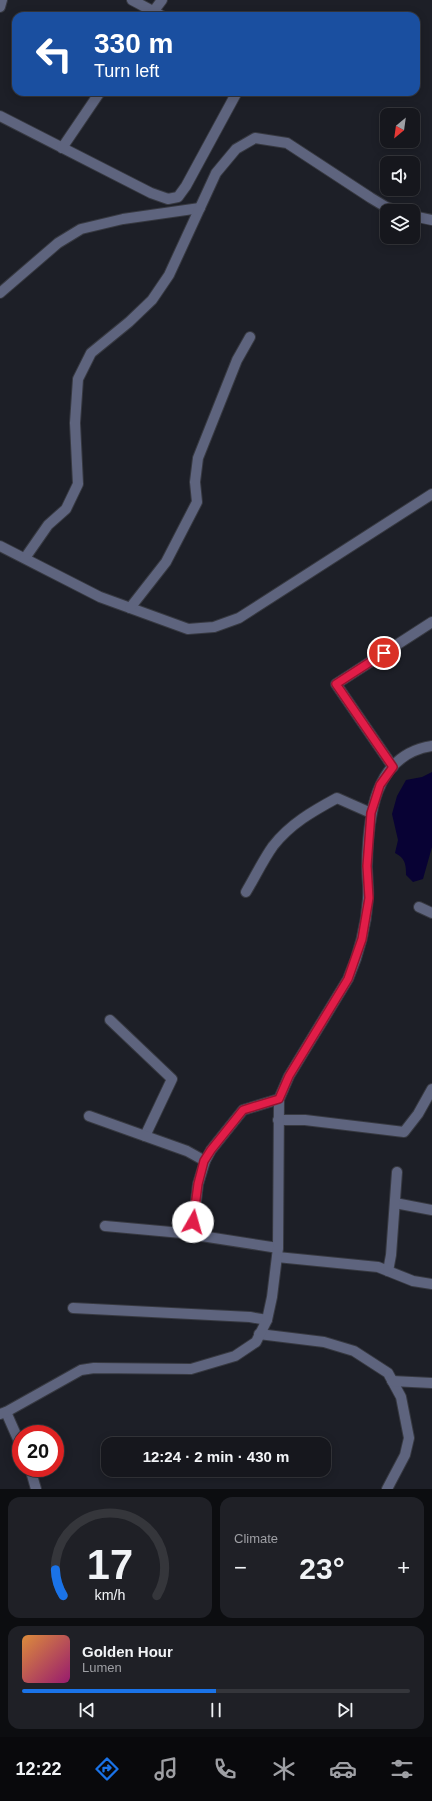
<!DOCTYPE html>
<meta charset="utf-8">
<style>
:root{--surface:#16171d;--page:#1f2026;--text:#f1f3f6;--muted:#9e9fa4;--line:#35363b;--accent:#1a73e8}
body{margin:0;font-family:Helvetica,sans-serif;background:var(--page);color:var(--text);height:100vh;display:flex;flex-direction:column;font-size:15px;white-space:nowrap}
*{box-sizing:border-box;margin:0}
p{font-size:13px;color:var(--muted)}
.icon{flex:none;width:22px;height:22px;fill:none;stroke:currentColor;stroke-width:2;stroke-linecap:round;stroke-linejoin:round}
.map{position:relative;height:1489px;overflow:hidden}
.drawer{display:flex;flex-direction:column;gap:8px;padding:8px;background:#0c0d10;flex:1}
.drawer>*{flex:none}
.top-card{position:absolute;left:12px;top:12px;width:408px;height:84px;border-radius:12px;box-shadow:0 2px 10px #0003,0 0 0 1px var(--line);background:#1a4fa0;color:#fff;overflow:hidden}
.needle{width:26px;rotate:209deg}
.buttons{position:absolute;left:380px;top:108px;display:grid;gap:8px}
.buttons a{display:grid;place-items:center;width:40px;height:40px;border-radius:8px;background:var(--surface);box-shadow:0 2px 10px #0003,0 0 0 1px var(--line);font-size:20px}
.speed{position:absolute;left:12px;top:1425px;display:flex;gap:8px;font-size:20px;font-weight:700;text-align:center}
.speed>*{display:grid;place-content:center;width:52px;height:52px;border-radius:50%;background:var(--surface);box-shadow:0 2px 10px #0003,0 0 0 1px var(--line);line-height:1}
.speed .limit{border:6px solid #d22;background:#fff;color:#111}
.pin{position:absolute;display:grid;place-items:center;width:34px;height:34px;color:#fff;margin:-17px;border:2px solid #fff;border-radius:50%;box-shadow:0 1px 4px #0007}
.me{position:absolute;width:44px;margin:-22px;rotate:7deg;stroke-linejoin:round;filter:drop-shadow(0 0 3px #0008)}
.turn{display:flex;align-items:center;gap:14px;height:84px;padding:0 16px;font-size:18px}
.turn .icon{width:52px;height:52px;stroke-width:2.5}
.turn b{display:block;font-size:28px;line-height:34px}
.big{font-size:30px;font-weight:600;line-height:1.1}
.drawer .widget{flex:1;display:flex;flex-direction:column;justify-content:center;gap:6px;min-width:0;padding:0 14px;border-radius:12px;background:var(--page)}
.drawer .dial{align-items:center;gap:0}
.dial svg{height:104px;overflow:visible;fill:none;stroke:var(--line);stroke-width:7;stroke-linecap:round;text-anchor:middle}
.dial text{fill:var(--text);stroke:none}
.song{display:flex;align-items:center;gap:12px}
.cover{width:48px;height:48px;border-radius:6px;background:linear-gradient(135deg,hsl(30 70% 55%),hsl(320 70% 35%))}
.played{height:4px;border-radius:2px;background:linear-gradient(90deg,var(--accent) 50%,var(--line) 50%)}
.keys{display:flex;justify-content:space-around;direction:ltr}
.heat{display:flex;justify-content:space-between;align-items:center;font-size:22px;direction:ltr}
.drawer .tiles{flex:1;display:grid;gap:8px;grid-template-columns:1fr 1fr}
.widget:last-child{grid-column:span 2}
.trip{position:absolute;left:101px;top:1437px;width:230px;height:40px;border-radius:12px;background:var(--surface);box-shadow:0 2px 10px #0003,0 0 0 1px var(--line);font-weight:600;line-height:40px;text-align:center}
.menu{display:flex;height:64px;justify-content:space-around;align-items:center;background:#09090c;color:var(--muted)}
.menu .icon{width:28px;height:28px}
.menu .selected{color:var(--accent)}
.menu b{font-size:18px;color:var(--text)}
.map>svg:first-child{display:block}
.water{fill:#080234}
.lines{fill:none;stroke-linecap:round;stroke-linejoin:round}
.minor-casing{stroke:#373941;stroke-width:12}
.minor{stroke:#5e647e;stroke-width:10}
.route-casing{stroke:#92132f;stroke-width:10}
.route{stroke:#e11d48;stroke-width:7}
</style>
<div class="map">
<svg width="432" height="1489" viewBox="0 0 432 1489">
<rect width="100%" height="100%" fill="#1d1f27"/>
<path class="water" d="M432 772V847L423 879 413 882 406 875C406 864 405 858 395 853L398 840 392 814 397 796 406 780 422 777Z"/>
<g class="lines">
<g class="minor-casing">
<g id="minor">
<polyline points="132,0 162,16"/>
<polyline points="0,7 2,0"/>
<polyline points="150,16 162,0"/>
<polyline points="0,116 151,193 168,199 178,197 186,186 237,92"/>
<polyline points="62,148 100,92"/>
<polyline points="413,216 432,220"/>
<polyline points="0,293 58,243 81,229 123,219 200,208"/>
<polyline points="0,546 100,597 188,629 214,627 239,618 432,494"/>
<polyline points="25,558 48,525 66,509 78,484 75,423 78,379 91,353 129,322 152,300 169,275 216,173 236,149 255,138 287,143 371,198 386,207 397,211"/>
<polyline points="130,608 166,562 197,502 195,482 198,458 237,360 250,337"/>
<polyline points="393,767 336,684 432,622"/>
<path d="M246 892C255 877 263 860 273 846 290 824 313 811 337 798L371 813"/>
<polyline points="419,907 432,913"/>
<polyline points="110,1020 172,1079 145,1136"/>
<polyline points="89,1116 187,1151 205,1161"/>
<polyline points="278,1120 305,1120 404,1132 418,1114 432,1089"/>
<polyline points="395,1203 432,1210"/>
<polyline points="105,1226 182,1233 278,1248"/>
<polyline points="192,1235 198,1184 205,1161 211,1150 243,1110 279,1099"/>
<polyline points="277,1257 378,1267 413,1281 432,1284"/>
<polyline points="388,1271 391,1255 397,1172"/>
<polyline points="73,1308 250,1317 267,1320"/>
<polyline points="259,1334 324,1342 354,1351 388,1373 401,1397 409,1438 405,1455 387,1489"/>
<polyline points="392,1381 432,1383"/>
<polyline points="6,1412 21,1446"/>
<path d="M0 1414 6 1412 81 1370 94 1368 191 1369 235 1356 256 1342 267 1320 272 1297 278 1248 279 1099 289 1076 348 979C359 954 366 927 368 899 369 888 367 877 367 866 368 818 373 755 432 746"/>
<polyline points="30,1468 36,1489"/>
</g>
</g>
<use href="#minor" class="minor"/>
</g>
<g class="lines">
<g class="route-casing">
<polyline id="route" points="193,1222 198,1184 204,1161 211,1150 243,1110 279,1099 289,1076 348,979 362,939 369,898 367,866 371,813 380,785 393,767 336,684 384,653"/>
</g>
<use href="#route" class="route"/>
</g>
</svg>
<div class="buttons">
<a><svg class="needle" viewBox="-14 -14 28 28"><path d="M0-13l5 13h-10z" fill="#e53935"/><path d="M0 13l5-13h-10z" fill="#9e9fa4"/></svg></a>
<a><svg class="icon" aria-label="sound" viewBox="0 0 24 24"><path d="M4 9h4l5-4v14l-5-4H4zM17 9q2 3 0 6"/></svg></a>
<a><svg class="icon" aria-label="layers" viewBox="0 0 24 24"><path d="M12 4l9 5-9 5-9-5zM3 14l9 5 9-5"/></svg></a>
</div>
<div class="speed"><div class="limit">20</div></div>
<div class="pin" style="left:384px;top:653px;background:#d93025"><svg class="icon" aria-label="arrive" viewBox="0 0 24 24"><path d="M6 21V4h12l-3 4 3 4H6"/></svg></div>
<svg class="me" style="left:193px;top:1222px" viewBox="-20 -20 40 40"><circle r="19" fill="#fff"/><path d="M0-13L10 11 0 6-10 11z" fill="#e11d48"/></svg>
<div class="trip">12:24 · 2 min · 430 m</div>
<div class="top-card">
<div class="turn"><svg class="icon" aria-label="left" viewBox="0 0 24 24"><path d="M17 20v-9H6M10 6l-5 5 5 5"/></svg><div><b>330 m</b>Turn left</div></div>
</div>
</div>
<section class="drawer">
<div class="tiles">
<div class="widget dial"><svg viewBox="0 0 100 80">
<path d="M14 69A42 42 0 1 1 86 69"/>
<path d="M14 69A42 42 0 0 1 8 49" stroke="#1a73e8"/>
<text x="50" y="56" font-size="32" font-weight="700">17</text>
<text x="50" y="72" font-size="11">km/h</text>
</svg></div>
<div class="widget"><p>Climate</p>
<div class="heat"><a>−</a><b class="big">23°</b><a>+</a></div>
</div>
<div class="widget">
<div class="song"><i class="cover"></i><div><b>Golden Hour</b><p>Lumen</p></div></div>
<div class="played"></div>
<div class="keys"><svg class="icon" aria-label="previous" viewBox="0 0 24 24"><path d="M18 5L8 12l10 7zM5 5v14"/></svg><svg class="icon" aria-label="pause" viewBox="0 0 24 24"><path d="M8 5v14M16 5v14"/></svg><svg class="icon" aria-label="next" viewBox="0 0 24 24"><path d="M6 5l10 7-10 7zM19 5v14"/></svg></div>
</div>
</div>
</section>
<nav class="menu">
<b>12:22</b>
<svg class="icon selected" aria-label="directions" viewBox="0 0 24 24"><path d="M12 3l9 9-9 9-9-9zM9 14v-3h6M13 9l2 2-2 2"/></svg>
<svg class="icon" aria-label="music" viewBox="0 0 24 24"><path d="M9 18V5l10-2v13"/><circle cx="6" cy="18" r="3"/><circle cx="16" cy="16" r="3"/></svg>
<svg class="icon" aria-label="phone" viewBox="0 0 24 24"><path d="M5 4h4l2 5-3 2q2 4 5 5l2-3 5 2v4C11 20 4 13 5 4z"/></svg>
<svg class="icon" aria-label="climate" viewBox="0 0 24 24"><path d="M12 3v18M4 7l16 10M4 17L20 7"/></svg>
<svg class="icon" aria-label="car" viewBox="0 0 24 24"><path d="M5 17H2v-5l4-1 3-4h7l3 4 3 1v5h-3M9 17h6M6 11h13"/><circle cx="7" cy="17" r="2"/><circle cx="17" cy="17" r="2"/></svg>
<svg class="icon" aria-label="filters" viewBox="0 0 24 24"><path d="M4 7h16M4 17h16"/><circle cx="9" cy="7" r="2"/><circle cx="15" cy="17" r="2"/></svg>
</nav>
